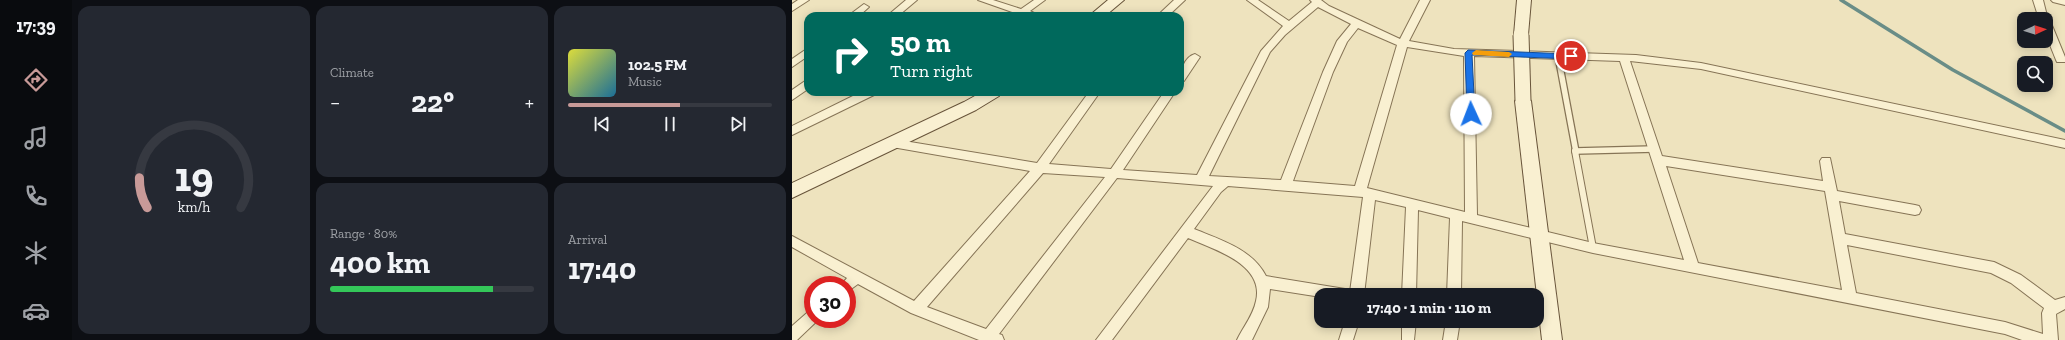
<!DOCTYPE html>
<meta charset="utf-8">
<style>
:root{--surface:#171b24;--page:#242831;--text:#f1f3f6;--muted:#9ea1a6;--line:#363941;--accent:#c89a98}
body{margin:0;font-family:"Zilla Slab",serif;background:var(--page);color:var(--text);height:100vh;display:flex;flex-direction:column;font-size:15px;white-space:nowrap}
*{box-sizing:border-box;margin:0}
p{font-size:13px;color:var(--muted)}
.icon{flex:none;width:22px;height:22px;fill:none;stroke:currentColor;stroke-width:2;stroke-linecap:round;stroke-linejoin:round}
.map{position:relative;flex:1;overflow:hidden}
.drawer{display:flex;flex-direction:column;gap:6px;padding:6px;background:#0d0f14;width:720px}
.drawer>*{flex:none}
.top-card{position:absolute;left:12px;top:12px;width:380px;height:84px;border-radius:12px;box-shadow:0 2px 10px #0003;background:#00695c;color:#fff;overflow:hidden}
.needle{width:26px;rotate:87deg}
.fabs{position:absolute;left:1225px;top:12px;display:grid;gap:8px}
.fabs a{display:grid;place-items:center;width:36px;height:36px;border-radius:8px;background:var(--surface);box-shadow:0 2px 10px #0003;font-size:20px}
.speed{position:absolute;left:12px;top:276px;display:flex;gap:8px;font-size:20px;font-weight:700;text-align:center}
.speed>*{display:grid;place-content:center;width:52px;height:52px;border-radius:50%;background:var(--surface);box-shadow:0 2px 10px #0003;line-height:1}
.speed .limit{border:6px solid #d22;background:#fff;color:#111}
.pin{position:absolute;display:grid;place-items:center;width:34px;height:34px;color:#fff;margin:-17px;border:2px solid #fff;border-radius:50%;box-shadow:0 1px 4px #0007}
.me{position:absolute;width:44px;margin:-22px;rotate:358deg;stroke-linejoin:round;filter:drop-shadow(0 0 3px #0008)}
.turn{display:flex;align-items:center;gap:14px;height:84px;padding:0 20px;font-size:18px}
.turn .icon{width:52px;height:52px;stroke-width:2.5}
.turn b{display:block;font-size:28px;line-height:34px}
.big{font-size:30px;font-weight:700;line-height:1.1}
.drawer .card{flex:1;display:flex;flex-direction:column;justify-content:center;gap:6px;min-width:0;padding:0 14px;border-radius:12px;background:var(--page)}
.drawer .dial{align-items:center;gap:0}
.dial svg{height:104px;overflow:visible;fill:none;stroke:var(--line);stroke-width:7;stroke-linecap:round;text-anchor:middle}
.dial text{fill:var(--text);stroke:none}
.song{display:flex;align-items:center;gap:12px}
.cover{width:48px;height:48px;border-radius:6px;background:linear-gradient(135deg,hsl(60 70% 55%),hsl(200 70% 35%))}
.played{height:4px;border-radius:2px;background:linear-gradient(90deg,var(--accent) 55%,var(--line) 55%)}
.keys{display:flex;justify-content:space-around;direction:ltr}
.heat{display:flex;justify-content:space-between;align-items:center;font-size:22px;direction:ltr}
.charge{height:6px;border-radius:3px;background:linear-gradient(90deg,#34c759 80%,var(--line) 0)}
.drawer .tiles{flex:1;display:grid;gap:6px;grid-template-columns:repeat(3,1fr)}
.card:first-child{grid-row:span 2}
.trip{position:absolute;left:522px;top:288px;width:230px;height:40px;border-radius:12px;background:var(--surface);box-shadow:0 2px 10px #0003;font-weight:700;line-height:40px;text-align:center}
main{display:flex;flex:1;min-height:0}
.menu{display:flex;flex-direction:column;width:72px;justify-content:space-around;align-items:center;background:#090b0e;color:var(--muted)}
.menu .icon{width:28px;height:28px}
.menu .active{color:var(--accent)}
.menu b{font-size:18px;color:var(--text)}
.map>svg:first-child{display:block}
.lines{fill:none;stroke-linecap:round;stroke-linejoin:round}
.stream{stroke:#698d87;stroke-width:3.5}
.lane-far1-casing{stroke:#867456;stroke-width:8}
.lane-casing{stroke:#867456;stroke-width:8}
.street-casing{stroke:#867456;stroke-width:2}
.secondary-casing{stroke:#68543a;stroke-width:2}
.lane-far1{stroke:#f9f0d1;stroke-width:5.5}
.lane{stroke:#f9f0d1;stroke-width:6}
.street{fill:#f9f0d1;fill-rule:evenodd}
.secondary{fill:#f9f0d1;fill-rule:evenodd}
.secondary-bridge-casing{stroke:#68543a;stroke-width:17;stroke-linecap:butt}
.secondary-bridge{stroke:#f9f0d1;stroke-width:15}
.route{fill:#1a73e8;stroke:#114b97}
.slow{fill:#f59e0b}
</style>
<main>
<nav class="menu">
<b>17:39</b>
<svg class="icon active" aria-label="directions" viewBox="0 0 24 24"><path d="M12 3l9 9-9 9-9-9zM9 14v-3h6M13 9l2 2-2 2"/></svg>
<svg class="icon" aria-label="music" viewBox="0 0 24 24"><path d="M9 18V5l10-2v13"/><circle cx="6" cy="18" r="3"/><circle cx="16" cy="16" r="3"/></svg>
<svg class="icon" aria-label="phone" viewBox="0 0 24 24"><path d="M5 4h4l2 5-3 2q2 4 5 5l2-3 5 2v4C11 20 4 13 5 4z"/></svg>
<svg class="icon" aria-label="climate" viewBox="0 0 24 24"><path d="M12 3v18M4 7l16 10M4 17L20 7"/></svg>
<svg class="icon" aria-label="car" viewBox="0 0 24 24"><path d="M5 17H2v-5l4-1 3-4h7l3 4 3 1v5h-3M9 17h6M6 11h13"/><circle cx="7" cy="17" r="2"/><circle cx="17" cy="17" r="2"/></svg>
</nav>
<section class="drawer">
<div class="tiles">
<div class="card dial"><svg viewBox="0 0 100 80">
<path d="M14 69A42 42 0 1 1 86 69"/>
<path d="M14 69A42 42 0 0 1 8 46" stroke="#c89a98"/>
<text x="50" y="56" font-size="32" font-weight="700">19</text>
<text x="50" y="72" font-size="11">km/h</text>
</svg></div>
<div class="card"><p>Climate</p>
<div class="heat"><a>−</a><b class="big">22°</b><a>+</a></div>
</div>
<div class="card">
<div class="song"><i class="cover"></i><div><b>102.5 FM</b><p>Music</p></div></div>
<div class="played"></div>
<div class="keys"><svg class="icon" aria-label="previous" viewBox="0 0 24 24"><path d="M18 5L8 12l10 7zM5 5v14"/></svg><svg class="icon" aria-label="pause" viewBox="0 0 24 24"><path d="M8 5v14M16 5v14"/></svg><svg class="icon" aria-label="next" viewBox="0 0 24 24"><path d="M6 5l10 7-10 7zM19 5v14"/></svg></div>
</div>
<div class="card"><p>Range · 80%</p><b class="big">400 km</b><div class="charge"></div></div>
<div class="card"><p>Arrival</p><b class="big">17:40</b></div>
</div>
</section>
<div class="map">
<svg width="1273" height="340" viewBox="0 0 1273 340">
<rect width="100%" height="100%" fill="#eee3be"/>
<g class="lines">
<polyline class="stream" points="1049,0 1161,70 1273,131"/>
<g class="lane-far1-casing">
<g id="lane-far1">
<polyline points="766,56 784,152"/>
<polyline points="783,151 862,149"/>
</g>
</g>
<g class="lane-casing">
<polyline id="lane" points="783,151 801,248"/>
</g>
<g class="street-casing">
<g id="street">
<polygon points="6,0 17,0 0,11 0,4"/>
<polygon points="114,0 125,0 106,16 95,16"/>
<polygon points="186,0 201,0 229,9 242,0 253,0 238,11 248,16 223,16 223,13"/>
<polygon points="382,0 393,0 376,16 365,16"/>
<path d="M455 0H466L497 21 520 2 518 0H529L537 6 608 39 628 0H638L617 41 662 49 844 55 909 63 1273 140V148L909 69 838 61 870 156 1031 181 1028 161 1030 158H1038L1045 191 1123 205 1127 206 1129 210 1127 214 1123 215 1047 201 1053 234 1202 262 1229 275 1263 300 1273 297V309L1264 314 1266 340H1230L1213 334 801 253 670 221 669 295H655L658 218 626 210 624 295H610L614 207 583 200 572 295H529V297L478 289 476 307 460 340H445C451 327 461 316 464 301 473 264 421 249 396 238L320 340H304L421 186 325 178 207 334 210 335 212 340H187L119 313 66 284 55 292V285H49L55 278 0 247V236L122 301 238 171 100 147 94 143 96 140 100 139 245 163 297 92H308L257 164 319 169 372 92H383L331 170 405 175 469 51 491 26ZM526 7 559 24 545 41 531 72 489 180 417 176 478 52 493 35ZM566 28 605 45 563 186 501 181 541 72 555 42ZM615 47 672 56 673 212 575 188ZM682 56 828 61 892 260 801 243 685 215ZM874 166 1033 191 1050 290 906 263ZM251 173 313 177 194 329 135 307ZM436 186 571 197 558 292 553 289 474 276C460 249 429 240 402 229L429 192ZM1055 245 1199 273 1219 283 1252 308 1250 313 1251 334 1213 322 1064 293Z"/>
<polygon points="1241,0 1251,0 1256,20 1259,23 1273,57 1273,62 1265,62 1264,60 1254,35 1254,19 1247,19"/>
<polygon points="1259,0 1273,0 1273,5 1261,2"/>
<polygon points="72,4 77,7 67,16 56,16"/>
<polygon points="16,48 16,56 0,67 0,59"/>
<path d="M403 54 408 57 392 81 388 82C388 72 392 57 403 54Z"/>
<polygon points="16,79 16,89 0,100 0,90"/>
<polygon points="69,92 83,92 82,95 0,135 0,126"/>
<polygon points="21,310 21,319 27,319 26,320 5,340 0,340 0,326 16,312"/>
<polygon points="553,321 567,321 561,340 547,340"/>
<polygon points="610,321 624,321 622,340 610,340"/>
<polygon points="654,321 668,321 665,340 651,340"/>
</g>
</g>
<g class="secondary-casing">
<g id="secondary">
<polygon points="316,0 332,0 313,16 297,16"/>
<polygon points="725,0 739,0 736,35 734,38 724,38 722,35"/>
<polygon points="190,92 210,92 207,96 184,110 0,198 0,183 172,102"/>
<polygon points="731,96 736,97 739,101 770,340 750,340 723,101 726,97"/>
</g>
</g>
<use href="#lane-far1" class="lane-far1"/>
<use href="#lane" class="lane"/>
<use href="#street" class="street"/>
<use href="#secondary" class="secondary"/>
<g class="secondary-bridge-casing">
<polyline id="secondary-bridge" points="729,35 731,101"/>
</g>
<use href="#secondary-bridge" class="secondary-bridge"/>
</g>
<polygon class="route" points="676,50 779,54 783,56 779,59 680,55 683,114 679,117 675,114 673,53"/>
<polygon class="slow" points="684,50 717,52 720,54 717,57 681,55 680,53"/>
</svg>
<div class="fabs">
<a><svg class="needle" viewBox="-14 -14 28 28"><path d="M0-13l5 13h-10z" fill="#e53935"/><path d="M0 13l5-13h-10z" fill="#9ea1a6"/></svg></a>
<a><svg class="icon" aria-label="search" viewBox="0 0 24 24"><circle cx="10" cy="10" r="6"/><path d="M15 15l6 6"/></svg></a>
</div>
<div class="speed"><div class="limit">30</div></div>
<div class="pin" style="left:779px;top:56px;background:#d93025"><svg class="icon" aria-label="arrive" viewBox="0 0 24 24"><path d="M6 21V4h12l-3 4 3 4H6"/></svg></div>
<svg class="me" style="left:679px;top:114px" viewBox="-20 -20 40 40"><circle r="19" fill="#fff"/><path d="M0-13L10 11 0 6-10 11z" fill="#1a73e8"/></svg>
<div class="trip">17:40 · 1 min · 110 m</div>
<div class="top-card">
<div class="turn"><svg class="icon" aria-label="right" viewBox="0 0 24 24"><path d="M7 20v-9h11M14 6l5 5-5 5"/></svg><div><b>50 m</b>Turn right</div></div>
</div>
</div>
</main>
